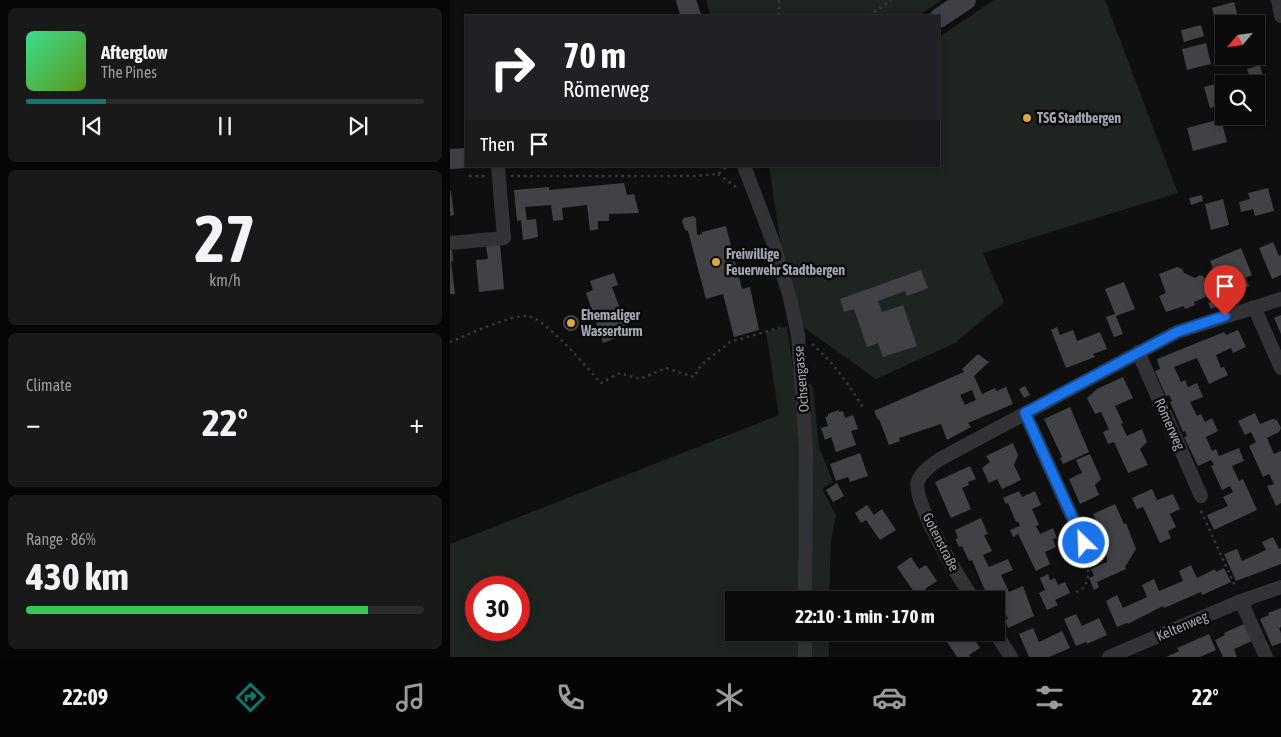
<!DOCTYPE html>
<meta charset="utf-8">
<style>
:root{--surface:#0b0b0c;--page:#19191a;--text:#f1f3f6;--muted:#9a9b9d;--line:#2b2b2d;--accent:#0f766e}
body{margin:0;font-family:"Asap Condensed",sans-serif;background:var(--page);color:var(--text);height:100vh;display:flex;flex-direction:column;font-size:19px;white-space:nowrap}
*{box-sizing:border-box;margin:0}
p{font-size:16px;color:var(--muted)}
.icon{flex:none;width:28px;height:28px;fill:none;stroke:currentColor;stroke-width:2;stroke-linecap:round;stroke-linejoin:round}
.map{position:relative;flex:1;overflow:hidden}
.panel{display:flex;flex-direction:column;gap:8px;padding:8px;background:#060607;width:450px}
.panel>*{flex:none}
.top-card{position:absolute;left:15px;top:15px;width:475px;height:152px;border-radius:0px;box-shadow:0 2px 8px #0003,0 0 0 1px var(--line);background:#202124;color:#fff;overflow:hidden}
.needle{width:32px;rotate:241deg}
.buttons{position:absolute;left:765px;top:15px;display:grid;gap:10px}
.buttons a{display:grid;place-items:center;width:50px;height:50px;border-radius:0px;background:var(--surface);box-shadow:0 2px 8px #0003,0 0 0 1px var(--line);font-size:25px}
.speed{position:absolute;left:15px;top:576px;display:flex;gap:10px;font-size:25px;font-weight:700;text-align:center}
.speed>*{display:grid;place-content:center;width:65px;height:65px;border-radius:50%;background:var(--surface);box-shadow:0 2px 8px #0003,0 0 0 1px var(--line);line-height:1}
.speed .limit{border:8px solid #d22;background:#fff;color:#111}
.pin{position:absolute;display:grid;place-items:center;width:42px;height:42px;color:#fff;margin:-51px -21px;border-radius:50% 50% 50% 0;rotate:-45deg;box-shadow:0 0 5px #0007}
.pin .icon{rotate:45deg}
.me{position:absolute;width:55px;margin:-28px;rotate:336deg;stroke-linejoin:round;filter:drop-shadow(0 0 4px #0008)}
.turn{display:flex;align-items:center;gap:18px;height:105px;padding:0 15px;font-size:22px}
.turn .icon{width:65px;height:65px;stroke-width:2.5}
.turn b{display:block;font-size:35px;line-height:42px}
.then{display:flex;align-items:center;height:48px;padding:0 15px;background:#0003;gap:10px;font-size:19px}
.big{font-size:38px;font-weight:700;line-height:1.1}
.panel .card{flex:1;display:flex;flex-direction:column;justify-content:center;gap:8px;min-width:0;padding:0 18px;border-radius:8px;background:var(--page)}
.panel .dial{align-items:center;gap:0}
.dial b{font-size:65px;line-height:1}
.song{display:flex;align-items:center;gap:15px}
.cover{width:60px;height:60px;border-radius:8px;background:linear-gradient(135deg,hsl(150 70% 55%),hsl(90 70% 35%))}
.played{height:5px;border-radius:2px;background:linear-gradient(90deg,var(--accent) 20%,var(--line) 20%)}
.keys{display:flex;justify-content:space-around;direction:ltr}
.heat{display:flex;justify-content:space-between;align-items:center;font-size:28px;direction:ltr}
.charge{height:8px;border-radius:4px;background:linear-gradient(90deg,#34c759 86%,var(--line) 0)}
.trip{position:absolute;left:275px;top:591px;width:280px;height:50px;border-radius:0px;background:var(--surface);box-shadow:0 2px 8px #0003,0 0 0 1px var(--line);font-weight:700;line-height:50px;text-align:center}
.dock{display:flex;height:80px;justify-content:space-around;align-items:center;background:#040405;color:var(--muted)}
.dock .icon{width:35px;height:35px}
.dock .on{color:var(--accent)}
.dock b{font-size:22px;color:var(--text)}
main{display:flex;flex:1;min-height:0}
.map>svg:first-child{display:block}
.green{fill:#1e241f;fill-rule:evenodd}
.building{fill:#414245;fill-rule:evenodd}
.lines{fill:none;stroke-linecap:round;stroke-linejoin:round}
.path{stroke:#37383c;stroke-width:2.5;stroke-dasharray:2.5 4;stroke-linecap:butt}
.street{stroke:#333337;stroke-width:14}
.secondary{stroke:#3f4044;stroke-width:20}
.route-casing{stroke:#114b97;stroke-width:12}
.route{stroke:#1a73e8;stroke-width:9}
.poi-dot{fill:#daa83e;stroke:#0a0a0b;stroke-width:2}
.labels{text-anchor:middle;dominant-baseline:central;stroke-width:5;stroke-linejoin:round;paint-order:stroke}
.poi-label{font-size:14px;font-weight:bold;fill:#a2a6af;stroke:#0a0a0b;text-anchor:start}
.street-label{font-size:14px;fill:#a2a6af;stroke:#0a0a0b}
</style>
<main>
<section class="panel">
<div class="card">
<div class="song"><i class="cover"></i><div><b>Afterglow</b><p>The Pines</p></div></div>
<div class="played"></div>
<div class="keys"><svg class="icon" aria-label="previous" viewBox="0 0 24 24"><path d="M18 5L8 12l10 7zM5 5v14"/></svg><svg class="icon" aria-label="pause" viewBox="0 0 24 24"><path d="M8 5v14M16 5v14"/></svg><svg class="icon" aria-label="next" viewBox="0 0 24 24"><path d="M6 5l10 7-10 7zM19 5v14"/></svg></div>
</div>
<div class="card dial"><b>27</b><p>km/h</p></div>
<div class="card"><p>Climate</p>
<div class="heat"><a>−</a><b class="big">22°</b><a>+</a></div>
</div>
<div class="card"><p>Range · 86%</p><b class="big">430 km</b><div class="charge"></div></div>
</section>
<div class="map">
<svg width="831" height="657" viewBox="0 0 831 657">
<rect width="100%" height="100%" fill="#0f0f10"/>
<g class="green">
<polygon points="256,0 492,0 468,16 261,16"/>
<polygon points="544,0 655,0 728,193 533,253 554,302 505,343 426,379 342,319 319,166 489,166 489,37"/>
<path d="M337 326 343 369 351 371 363 388 369 447 383 482 372 489 386 515 381 541 379 600H284V632L379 633V657H0V544L329 415 316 332ZM26 588H69V630H26Z"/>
</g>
<g class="building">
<polygon points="784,2 789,21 767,27 762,8"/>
<polygon points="751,25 754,36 734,42 731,30"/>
<polygon points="756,43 761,64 737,70 732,49"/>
<polygon points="810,65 813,78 801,81 797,69"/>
<polygon points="783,79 784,84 774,84 774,104 760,108 754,87"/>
<polygon points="813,101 816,114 806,117 806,103"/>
<polygon points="771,119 777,142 743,151 737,128"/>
<polygon points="174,183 177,195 184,194 189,213 159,214 159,221 148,221 148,229 140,231 137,205 112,208 113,220 103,221 101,205 75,207 77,220 86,219 88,237 73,240 71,220 67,221 64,190 99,187 99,190"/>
<polygon points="818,188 824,211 805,216 803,209 791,212 789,202 800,199 798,193"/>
<polygon points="0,191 1,191 4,215 0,216"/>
<polygon points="752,195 753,201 741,205 739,198"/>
<polygon points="773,199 779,225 761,230 755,204"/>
<polygon points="243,216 246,218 247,235 252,234 252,232 276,226 292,289 300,287 309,330 284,337 273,294 256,299 238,231 235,230 232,221 234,218"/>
<polygon points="823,242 829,256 831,255 831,275 822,279 809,248"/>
<polygon points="50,244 54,289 29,292 26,260 38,259 36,246"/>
<polygon points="791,248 802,275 795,278 799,286 791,289 792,294 773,301 774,303 761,309 758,303 772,298 766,284 769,283 760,261"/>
<polygon points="0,249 2,249 3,261 1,262 5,294 0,294"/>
<polygon points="727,267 732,269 734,273 745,278 750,275 754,277 760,290 760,295 744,302 745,305 735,309 734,306 716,312 709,296 716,293 709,274"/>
<polygon points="471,270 478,288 457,296 455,291 428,301 432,312 453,305 467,346 433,357 428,343 417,347 404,309 394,312 390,299"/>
<polygon points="164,273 168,285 162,287 179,333 153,343 136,293 143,290 140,281"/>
<polygon points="674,282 685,309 666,316 673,334 664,337 656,317 665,314 655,289"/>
<circle cx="121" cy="323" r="8"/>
<polygon points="831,315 831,334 824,318"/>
<polygon points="607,327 610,335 623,330 627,341 650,332 657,349 643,354 645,357 616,368 601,330"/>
<polygon points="788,330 796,347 783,353 781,348 766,355 771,368 774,367 778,375 759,384 747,358 724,367 731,382 735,380 738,387 747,383 753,397 740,402 747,416 751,414 755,422 762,418 768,431 756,437 762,451 766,449 769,456 789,448 794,461 782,466 789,481 793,479 807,510 764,530 757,515 778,506 773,497 783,492 780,486 772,490 761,466 764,465 761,460 748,466 734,437 737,436 735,431 733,432 720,402 722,401 719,395 716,396 705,371 710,369 707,359 774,332 776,335"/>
<path d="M528 354 539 362 524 376 532 394 545 388 547 391 556 387 563 404 518 423 521 427 497 440 491 424 449 438 450 441 439 445 429 419 428 420 424 411 514 372 512 369ZM522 390 526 400 515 405 510 395Z"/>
<polygon points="673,377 683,398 665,406 673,423 671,424 677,436 692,429 697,442 690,449 698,465 678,473 664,442 658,444 653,432 659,429 651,412 645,414 637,398 647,389"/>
<polygon points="575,386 580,395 574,398 569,389"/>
<polygon points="620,407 639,452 613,464 610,458 612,457 594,419"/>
<polygon points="389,410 389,412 393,411 395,418 403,415 408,429 401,431 406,445 386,452 381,437 375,440 371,428 378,426 375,417 378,416 378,414"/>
<polygon points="805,413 810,424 822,419 827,420 831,428 829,432 817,438 824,454 831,451 831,503 826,506 817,486 824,484 819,474 813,477 799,446 806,442 801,432 795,435 788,421"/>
<polygon points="563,443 568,455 564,465 571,480 552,489 547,479 539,483 532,468 540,462 536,456"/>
<polygon points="410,453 418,476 400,482 398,477 386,481 380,464"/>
<polygon points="640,454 651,479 645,485 649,495 630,504 619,479 632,473 626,460"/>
<polygon points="520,466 526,479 518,482 519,485 512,488 521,509 501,518 485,482"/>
<polygon points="387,483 394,496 383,502 376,490"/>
<polygon points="702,489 707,500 723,494 730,509 720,514 726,527 718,531 721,538 710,543 693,507 687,509 682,498"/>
<polygon points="569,491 572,497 585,491 591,505 582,509 589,525 586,526 590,534 603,528 607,538 603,539 606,547 595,552 600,564 586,571 568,534 563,537 560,530 570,526 568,521 566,522 558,503 556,504 553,498"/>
<polygon points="665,504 674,524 676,523 686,549 675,567 676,569 647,582 649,587 644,590 639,578 644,576 641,569 657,562 657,557 654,551 659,548 643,514"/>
<polygon points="417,505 424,515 432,509 446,530 430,540 416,520 411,523 405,513"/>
<polygon points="531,518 538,534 534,535 542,551 533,555 539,567 558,559 563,570 551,575 559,592 573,586 584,616 558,628 555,620 558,619 552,606 548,608 546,600 539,600 522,560 519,561 512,546 509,547 505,539 508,538 505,530"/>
<polygon points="823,537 829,549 831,548 831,564 786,581 774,554 787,549 792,561 816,550 812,542"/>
<polygon points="461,557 469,569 476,565 487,581 475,589 479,594 481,593 486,600 462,600 461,598 466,595 447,567"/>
<polygon points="741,565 747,578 765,569 766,572 774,568 781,582 752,595 751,592 714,608 713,606 678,624 677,623 667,627 656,601 667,595 673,608 697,597 692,585 704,579 709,591 733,581 729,571"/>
<polygon points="598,574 600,580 605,578 608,585 615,582 620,593 605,600 608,605 597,610 589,593 595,590 590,578"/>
<polygon points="831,608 831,627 829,628 831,633 831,643 822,646 810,619 819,615 818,613"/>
<polygon points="626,614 632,626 649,618 657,635 637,644 636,642 626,646 614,619"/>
<polygon points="794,624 802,641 784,649 787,657 773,657 765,640 775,635 774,633"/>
<polygon points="583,628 589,642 612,631 620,648 599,657 579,657 569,634"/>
<polygon points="494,632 506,632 511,639 520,633 530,648 519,655 520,657 507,657 492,634"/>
<polygon points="759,634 766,650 750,657 716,657 729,651 727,648"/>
</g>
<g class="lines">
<g class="path">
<polyline points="329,0 329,16"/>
<polyline points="419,16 441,0"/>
<polyline points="268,174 287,188"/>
<polyline points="19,176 36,176"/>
<polyline points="61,176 244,176 268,174 278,166"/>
<path d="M0 342C15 336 63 314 77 316 95 317 137 368 151 383L170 373 190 379 216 368 244 377 251 365 280 342 332 327"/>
<path d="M362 344C383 362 400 386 414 409"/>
<polyline points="751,511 786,588"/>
<polyline points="626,592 635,587 639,573 633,560 634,556"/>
</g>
<g class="street">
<polyline points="828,0 831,16"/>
<polyline points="294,166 323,242 340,298 348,335 356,449 355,600"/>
<polyline points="0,243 54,238 48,166"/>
<polyline points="804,307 831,368"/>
<polyline points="688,352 751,496"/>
<polyline points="575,413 634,543"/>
<path d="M524 600C511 581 461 501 468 481 472 471 482 465 490 459L727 332 831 299"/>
<polyline points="791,601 816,657"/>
<polyline points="545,632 561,657"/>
<polyline points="355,657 355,632"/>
<polyline points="659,657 791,601 831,587"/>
</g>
<g class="secondary">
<polyline points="236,0 241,16"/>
<polyline points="489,18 516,0"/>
<polyline points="0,159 16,158"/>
</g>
</g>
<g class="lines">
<g class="route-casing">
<polyline id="route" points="634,543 575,413 727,332 775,316"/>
</g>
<use href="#route" class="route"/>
</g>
<g class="poi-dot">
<circle cx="577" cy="118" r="5"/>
<circle cx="266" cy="262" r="5"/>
<circle cx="121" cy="323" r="5"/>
</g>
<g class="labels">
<g class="poi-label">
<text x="587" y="118">TSG Stadtbergen</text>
<text x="276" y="254">Freiwillige<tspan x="276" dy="16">Feuerwehr Stadtbergen</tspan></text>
<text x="131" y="315">Ehemaliger<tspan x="131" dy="16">Wasserturm</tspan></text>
</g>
<g class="street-label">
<text transform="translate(351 379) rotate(-95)">Ochsengasse</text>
<text transform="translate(720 424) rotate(66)">Römerweg</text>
<text transform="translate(491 542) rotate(63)">Gotenstraße</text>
<text transform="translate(732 626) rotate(-23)">Keltenweg</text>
</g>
</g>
</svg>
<div class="buttons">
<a><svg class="needle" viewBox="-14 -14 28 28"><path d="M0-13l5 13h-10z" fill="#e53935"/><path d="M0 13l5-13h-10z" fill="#9a9b9d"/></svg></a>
<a><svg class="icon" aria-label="search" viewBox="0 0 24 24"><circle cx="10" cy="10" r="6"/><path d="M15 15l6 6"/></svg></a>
</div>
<div class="speed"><div class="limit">30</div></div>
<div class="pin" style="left:775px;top:316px;background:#d93025"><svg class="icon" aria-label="arrive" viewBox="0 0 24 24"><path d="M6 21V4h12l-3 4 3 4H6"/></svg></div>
<svg class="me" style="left:634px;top:543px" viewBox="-20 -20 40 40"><circle r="17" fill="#1a73e8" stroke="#fff" stroke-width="3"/><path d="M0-11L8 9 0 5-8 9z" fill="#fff"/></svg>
<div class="trip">22:10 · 1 min · 170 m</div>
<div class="top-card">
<div class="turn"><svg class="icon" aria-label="right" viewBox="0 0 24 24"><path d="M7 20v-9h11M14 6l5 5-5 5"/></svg><div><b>70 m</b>Römerweg</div></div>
<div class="then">Then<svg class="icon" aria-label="arrive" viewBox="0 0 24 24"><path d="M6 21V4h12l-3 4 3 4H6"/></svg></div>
</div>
</div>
</main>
<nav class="dock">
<b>22:09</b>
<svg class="icon on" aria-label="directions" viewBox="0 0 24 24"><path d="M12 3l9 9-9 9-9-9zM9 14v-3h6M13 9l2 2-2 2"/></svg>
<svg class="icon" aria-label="music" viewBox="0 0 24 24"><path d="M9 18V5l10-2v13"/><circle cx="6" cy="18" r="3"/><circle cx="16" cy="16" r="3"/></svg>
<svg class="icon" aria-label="phone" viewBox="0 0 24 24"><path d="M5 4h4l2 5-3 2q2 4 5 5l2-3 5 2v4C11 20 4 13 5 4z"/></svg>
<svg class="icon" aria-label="climate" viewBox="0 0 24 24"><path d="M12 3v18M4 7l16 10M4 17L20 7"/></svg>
<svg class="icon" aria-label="car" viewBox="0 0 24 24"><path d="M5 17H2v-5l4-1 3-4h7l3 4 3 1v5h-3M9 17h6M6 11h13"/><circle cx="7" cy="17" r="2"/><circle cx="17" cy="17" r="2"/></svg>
<svg class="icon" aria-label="filters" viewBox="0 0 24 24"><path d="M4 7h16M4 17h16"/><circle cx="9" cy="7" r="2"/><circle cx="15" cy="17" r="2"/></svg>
<b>22°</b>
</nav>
